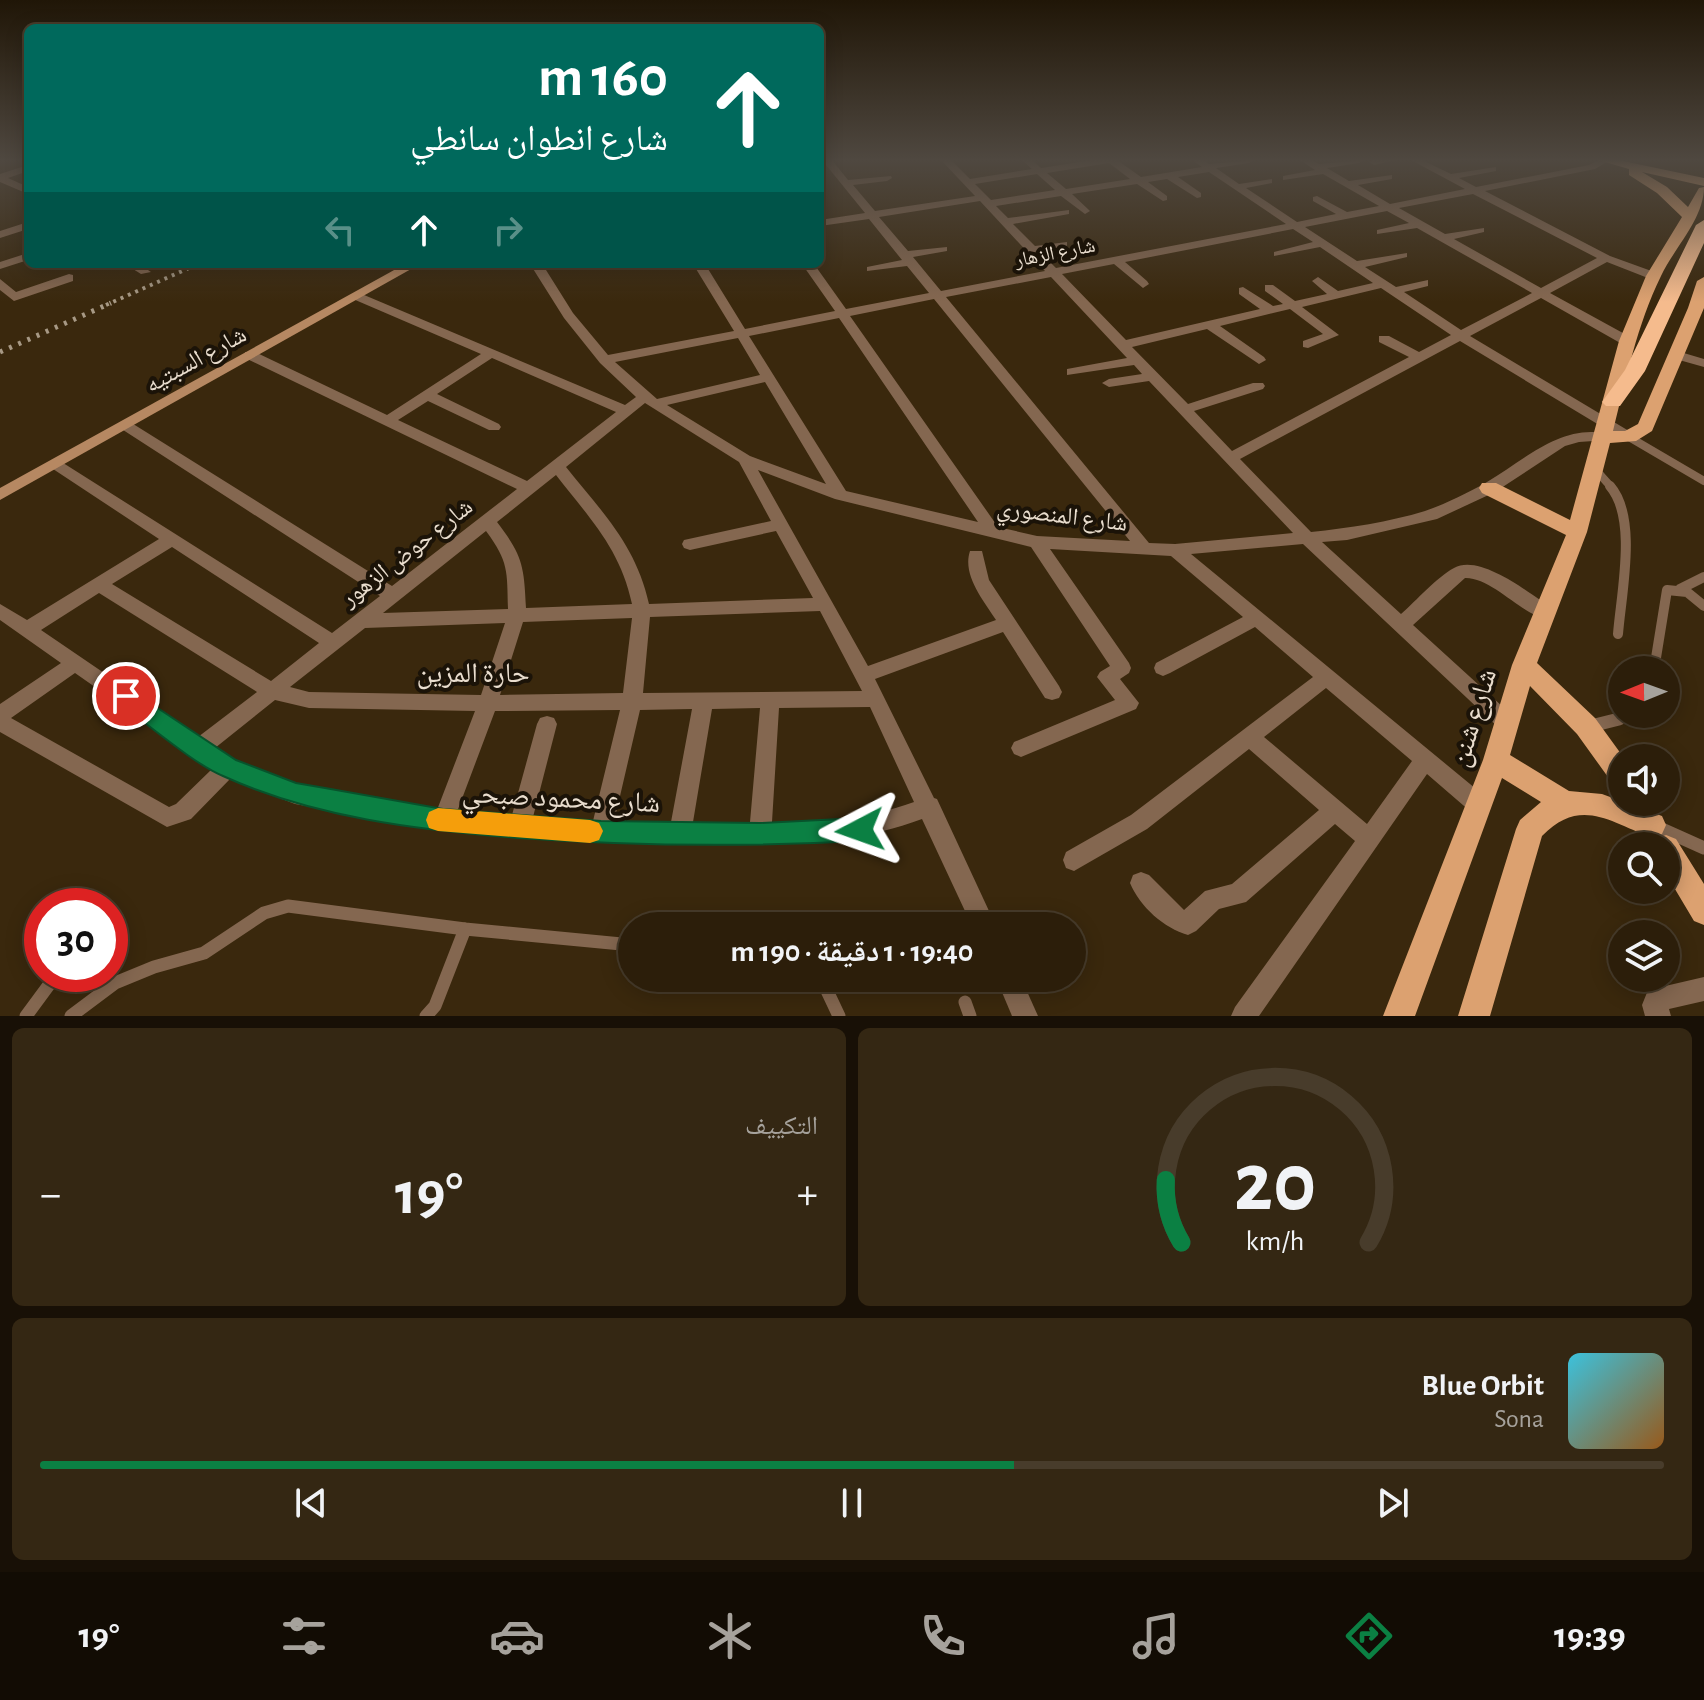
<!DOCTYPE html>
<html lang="ar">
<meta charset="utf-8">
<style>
:root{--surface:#2c1e0a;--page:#342713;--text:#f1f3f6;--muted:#a6a29c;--line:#483c2b;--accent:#0b8043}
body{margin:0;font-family:"Alegreya Sans","Noto Naskh Arabic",sans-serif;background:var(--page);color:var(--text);direction:rtl;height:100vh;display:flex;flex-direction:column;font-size:30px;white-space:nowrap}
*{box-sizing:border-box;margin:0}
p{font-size:26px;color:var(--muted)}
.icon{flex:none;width:44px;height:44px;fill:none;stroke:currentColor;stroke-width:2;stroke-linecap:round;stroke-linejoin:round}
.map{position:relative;height:1016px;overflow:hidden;direction:ltr}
.sheet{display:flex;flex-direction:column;gap:12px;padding:12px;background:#181006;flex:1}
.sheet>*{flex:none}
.hud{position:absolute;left:24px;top:24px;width:800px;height:244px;border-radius:12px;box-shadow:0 4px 20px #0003,0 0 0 2px var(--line);direction:rtl;background:#00695c;color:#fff;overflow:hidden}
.needle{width:52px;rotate:269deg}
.buttons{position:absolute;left:1608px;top:656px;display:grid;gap:16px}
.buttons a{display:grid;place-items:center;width:72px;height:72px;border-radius:50%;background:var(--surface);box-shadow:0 4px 20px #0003,0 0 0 2px var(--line);font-size:40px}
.speed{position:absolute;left:24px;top:888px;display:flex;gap:16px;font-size:40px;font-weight:700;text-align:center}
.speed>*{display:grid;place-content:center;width:104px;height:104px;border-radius:50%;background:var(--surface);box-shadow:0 4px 20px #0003,0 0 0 2px var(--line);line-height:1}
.speed .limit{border:12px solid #d22;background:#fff;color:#111}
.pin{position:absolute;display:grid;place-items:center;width:68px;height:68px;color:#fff;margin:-34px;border:4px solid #fff;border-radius:50%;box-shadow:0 2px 8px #0007}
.me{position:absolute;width:88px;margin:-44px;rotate:266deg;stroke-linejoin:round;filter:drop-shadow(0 0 6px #0008)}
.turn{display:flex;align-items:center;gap:28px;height:168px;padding:0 24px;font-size:36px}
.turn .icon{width:104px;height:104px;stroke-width:2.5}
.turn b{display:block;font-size:56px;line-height:68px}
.lanes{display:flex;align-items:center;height:76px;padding:0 24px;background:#0003;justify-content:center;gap:40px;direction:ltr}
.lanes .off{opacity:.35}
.big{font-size:60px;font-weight:700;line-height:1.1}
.sheet .tile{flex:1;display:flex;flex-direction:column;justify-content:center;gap:12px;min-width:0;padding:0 28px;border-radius:12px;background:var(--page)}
.sheet .dial{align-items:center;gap:0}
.dial svg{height:208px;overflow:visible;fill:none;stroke:var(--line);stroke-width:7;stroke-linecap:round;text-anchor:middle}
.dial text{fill:var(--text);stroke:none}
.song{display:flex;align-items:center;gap:24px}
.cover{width:96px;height:96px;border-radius:12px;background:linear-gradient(135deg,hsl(190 70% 55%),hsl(30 70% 35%))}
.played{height:8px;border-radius:4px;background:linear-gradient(90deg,var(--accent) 60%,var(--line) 60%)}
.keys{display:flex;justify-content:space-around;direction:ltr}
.heat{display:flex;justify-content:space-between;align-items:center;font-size:44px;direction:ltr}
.sheet .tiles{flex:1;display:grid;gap:12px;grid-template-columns:1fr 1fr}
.tile:last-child{grid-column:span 2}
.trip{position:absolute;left:618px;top:912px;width:468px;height:80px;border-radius:40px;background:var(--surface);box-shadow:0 4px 20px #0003,0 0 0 2px var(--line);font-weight:700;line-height:80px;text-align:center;direction:rtl}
.tabs{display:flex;height:128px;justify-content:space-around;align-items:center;background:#120c04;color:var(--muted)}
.tabs .icon{width:56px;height:56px}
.tabs .active{color:var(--accent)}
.tabs b{font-size:36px;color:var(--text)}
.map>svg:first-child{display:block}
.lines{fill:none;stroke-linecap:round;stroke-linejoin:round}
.lane-far2{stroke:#846750;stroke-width:8}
.lane-far1{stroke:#846750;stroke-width:10}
.lane{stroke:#846750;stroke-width:13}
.street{fill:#846750;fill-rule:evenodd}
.secondary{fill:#b68862;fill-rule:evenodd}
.primary{fill:#dca170;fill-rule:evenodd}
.highway{fill:#f5bb8d;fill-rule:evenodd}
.rail-far1{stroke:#a79985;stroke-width:4;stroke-dasharray:3 5;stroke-linecap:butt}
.rail{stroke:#a79985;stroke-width:5;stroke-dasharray:3 7;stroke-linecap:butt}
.route{fill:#0b8043;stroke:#07532c;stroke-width:2}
.slow{fill:#f59e0b}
.labels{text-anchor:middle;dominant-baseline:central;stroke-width:8;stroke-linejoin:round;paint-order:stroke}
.far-street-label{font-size:20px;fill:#e9ddce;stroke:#1b1308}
.street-label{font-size:24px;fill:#e9ddce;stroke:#1b1308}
.near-street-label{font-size:28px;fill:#e9ddce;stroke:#1b1308}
</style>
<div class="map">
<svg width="1704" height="1016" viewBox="0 0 1704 1016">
<rect width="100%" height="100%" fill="#3a280d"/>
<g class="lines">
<g class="lane-far2">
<polyline points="1629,437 1704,481"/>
<polyline points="1595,469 1612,488"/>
</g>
<g class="lane-far1">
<path d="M1610 486C1638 518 1621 594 1618 634"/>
<polyline points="1680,589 1704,577"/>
<polyline points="1654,670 1667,590 1687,592 1704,606"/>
<polyline points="1614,721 1630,714"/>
</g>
<g class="lane">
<polyline points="1591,726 1619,719"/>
<polyline points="1655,826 1704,848"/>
<polyline points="821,978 839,1016"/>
<polyline points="965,1002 970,1016"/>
<polyline points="26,1016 57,974"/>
<polyline points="71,1016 115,983 154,967 204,953 264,913 288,906 465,929 632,945"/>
<polyline points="426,1016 435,1006 465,929"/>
</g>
<g class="street">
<path d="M822 160H832L848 180 891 176 892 178 887 181 853 185 875 211 975 196 941 160H951L970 179 1032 169 1022 160H1032L1041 168 1093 160H1117L1141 177 1202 167 1192 160H1203L1209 164 1254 160 1249 163 1216 168 1239 184 1272 179V183L1246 188 1297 222 1336 214 1313 201V197L1317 196 1347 212 1379 206 1323 174 1283 180V176L1315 170 1300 160H1311L1319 164 1364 160 1359 163 1327 168 1349 181 1392 175V179L1358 185 1390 204 1465 189 1411 160H1422L1451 174 1496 167V171L1459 178 1476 187 1589 165 1599 160H1610L1595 169 1485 191 1610 256 1657 273 1659 276 1653 280 1607 262 1550 293 1632 338V344H1622L1541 298 1470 336 1634 434 1636 437 1634 440H1624L1460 341 1240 459 1311 532C1349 528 1389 522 1425 511 1445 504 1468 493 1487 482 1524 460 1562 423 1608 434L1610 437 1608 440 1579 442 1565 446 1495 492 1437 519 1347 540 1322 542 1401 614C1416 601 1437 577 1454 568 1480 553 1530 594 1551 607L1554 612 1551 617C1530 624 1494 577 1465 578L1413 625 1514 717 1517 723 1514 729 1507 731 1500 729 1303 544 1191 554 1487 798 1490 805 1487 812 1479 815 1471 812 1427 774 1259 1016H1231L1235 1007 1355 841 1335 824 1246 902 1219 909 1196 931 1188 935C1164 928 1140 907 1130 883L1133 875 1141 872 1149 875 1184 910 1205 891 1232 884 1319 810 1249 749 1147 829 1074 871 1066 868 1063 860 1066 852 1131 815 1313 677 1255 627 1170 673 1163 676 1156 673 1154 668 1156 663 1243 617 1171 556 1050 549 1129 663 1131 668 1129 673 1120 679 1139 703 1136 709 1021 757 1014 754 1011 748 1014 742 1115 700 1097 677 1100 672 1110 666 1031 547 835 499 758 470 868 666 996 620C983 600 962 575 970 551H982L989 580 1059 686 1062 692 1059 698 1052 700 1045 698 1003 632 875 679 934 798 937 799 996 926H972L922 819C868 839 824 842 768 842L760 845 752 842H601L443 831 295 804 230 779 191 819 167 827 0 732V704L61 663 0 620V604L27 620 159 539 50 467 47 464 50 461H60L332 633 380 596 120 428 118 425 120 422H130L392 586 517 489 245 358V352H255L387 415 481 354 353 299 351 296 357 292 625 405 636 397 600 363 564 318 530 264H568L546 270 573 313 608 355 734 331 693 264H705L745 329 835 311 802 264H814L846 309 929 293 907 266 867 271V267L902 260 869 219 820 226V220L865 213ZM1109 163 1130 179 1066 189 1047 173ZM1209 172 1286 224 1056 268 1040 252 1067 246V242L1035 246 1013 224 1069 214V210L1008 218 996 206 1061 196 1085 214 1090 211 1072 194 1137 184 1163 201 1167 200V196L1148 182 1167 179 1197 198 1201 197V193L1178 177ZM1037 174 1055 190 991 200 975 184ZM1473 194 1597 258 1541 288 1454 239 1484 232V228L1445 234 1399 208ZM980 201 1045 271 941 291 913 257 947 251V247L908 251 879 217ZM1387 211 1409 223 1377 230V234L1417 228 1532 293 1461 330 1404 292 1428 286V280L1396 287 1365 267 1407 257V253L1357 261 1305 227ZM1293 229 1313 242 1274 252V256L1320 247 1373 283 1338 291 1318 277 1312 281 1327 294 1295 301 1273 285H1265V291L1283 304 1273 306 1243 287 1239 288V294L1260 309 1126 340 1062 274 1114 264 1143 288 1149 284 1147 281 1125 262ZM1051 277 1127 358 1067 369V375L1134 365 1142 374 1109 379 1102 383 1109 387 1149 381 1293 533 1175 544 1149 543 946 297ZM1381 288 1451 335 1419 352 1389 336H1379V342L1409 357 1232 451 1194 411 1263 389 1265 386 1263 383H1253L1188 404 1132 347 1207 329 1259 364 1266 360 1264 357 1220 326 1290 309 1323 334 1303 341V347L1308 348 1339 335 1302 307ZM934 299 1130 541 1037 536 998 527 850 316ZM839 318 978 522 846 491 749 336ZM738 338 760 375 657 399 615 362ZM492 358 616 412 527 481 398 420 428 401 489 430H499L501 427 499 424 437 394ZM765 382 826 484 750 456 667 405ZM645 403 739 462 771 521 684 540 682 544 684 548 690 550 776 531 813 598 649 604C636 545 602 512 566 467ZM556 475C590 519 620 548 632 604L526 608C524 566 523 556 497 522ZM486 531C509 562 507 571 508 609L383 613ZM172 547 319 643 271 681 112 584ZM99 593 257 692 198 737 41 630ZM820 611 862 691 643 693 650 617ZM632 618 623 693 500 695 523 622ZM505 623 481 695 309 692 290 687 365 628ZM75 673 212 769 176 804 169 807 11 718ZM1326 688 1412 761 1367 824 1264 737ZM275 700 309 708 475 711 437 810C362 796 278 792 215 748ZM870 707 914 802C867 819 821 822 772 822L779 708ZM760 708 750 822H693L712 709ZM692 709 671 822H614L640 710ZM620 710 593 821 533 817 557 724 554 718 547 716 540 718 537 724 512 815 457 812 495 711Z"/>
<polygon points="1372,160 1396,160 1374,165 1369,162"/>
<polygon points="28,165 28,171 8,178 28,187 28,194 0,182 0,174"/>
<polygon points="28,222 28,229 0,238 0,231"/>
<polygon points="28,253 28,260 0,269 0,262"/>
<polygon points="125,264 139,264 151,272 141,274"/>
<polygon points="69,274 73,275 73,281 14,301 0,290 0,279 16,292"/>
<polygon points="1677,351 1704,359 1704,367 1672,358 1670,355"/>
<polygon points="1704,977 1704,1001 1669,1009 1671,1016 1645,1016 1642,1005 1648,990"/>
<polygon points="996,978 1021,978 1038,1016 1012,1016"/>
</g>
<polygon class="secondary" points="405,264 420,264 0,500 0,488"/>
<g class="primary">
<path d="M1598 160H1618L1704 178V186L1642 172 1667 187 1688 207 1699 188 1704 187C1704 219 1674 248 1661 276 1637 325 1626 379 1613 431H1625L1638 424 1688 308 1697 281 1704 277V308L1652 431 1636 441 1610 443 1587 532 1537 663 1595 718 1624 758 1622 788 1613 784 1577 734 1530 686 1510 755 1569 791 1602 794 1662 816 1666 825 1662 834 1652 838C1609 821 1580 797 1542 836L1490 1016H1458L1516 829 1520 820 1541 802 1502 778 1415 1016H1383L1483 760 1512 665 1566 535 1482 493 1479 488 1482 483H1496L1570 520 1619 341 1646 276 1682 217 1657 193 1629 175V169Z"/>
<polygon points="1666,835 1676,839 1704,884 1704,925 1694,921 1666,874 1666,846 1653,846 1656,839"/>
</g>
<polygon class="highway" points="1704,220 1704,243 1645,371 1620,406 1606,406 1602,402 1625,370 1696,225"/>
<polyline class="rail-far1" points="106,305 198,264"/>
<polyline class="rail" points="0,352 111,303"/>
</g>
<linearGradient id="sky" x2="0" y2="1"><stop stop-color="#201607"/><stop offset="0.53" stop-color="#4f4840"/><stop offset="1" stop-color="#4f4840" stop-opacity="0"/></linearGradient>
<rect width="1704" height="302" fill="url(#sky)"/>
<path class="route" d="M126 687 236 760 296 783 325 788 443 809 601 821 760 823 860 818 868 821 872 830 868 838 860 841C746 847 633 846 519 838 419 830 315 818 223 776 192 763 147 723 118 703L115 696 118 690Z"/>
<polygon class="slow" points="438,808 590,820 599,823 603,831 599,840 590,843 438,831 429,828 426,820 429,812"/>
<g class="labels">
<g class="far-street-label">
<text transform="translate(1055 253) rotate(-11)">شارع الزهار</text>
</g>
<g class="street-label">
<text transform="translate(196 360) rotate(-29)">شارع السبتيه</text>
<text transform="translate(1062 516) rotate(7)">شارع المنصوري</text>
<text transform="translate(407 553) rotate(-38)">شارع حوض الزهور</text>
</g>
<g class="near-street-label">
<text x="473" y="674">حارة المزين</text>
<text transform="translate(1474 718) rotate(-73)">شارع شنن</text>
<text transform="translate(561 799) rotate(3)">شارع محمود صبحي</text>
</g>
</g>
</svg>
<div class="buttons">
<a><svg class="needle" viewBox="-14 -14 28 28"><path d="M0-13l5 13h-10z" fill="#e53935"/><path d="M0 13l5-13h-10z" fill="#a6a29c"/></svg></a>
<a><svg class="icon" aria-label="sound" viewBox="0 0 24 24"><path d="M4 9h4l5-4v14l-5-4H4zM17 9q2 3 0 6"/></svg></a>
<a><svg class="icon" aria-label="search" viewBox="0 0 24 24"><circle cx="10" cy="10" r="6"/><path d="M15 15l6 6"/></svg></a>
<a><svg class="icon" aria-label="layers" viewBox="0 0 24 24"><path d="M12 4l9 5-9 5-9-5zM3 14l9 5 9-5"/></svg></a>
</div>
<div class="speed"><div class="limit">30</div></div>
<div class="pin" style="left:126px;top:696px;background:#d93025"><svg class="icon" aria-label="arrive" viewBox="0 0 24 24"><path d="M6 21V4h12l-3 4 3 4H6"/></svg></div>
<svg class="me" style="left:860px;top:830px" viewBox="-20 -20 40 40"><path d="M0-17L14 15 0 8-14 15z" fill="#0b8043" stroke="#fff" stroke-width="4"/></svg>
<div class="trip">19:40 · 1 دقيقة · 190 m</div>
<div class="hud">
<div class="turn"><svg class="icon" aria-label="ahead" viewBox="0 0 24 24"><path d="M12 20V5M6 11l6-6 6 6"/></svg><div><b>160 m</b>شارع انطوان سانطي</div></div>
<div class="lanes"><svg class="icon off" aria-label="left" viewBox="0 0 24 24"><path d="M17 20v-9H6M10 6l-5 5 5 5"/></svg><svg class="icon" aria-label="ahead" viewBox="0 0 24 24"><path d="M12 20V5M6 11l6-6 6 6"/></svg><svg class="icon off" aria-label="right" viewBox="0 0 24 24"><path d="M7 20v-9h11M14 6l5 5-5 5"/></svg></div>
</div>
</div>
<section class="sheet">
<div class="tiles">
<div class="tile dial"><svg viewBox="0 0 100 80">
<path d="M14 69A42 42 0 1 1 86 69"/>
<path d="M14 69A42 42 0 0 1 8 45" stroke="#0b8043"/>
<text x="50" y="56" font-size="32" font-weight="700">20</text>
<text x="50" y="72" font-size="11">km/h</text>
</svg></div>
<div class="tile"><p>التكييف</p>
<div class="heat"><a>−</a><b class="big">19°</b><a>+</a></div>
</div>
<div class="tile">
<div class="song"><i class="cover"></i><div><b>Blue Orbit</b><p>Sona</p></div></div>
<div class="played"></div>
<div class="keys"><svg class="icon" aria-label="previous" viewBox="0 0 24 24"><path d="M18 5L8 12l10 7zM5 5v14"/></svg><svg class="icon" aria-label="pause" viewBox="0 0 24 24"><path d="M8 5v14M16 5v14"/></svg><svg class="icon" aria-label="next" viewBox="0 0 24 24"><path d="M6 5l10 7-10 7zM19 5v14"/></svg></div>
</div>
</div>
</section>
<nav class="tabs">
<b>19:39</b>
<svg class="icon active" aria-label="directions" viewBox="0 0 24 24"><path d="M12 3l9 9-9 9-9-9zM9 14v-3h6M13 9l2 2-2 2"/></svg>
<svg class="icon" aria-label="music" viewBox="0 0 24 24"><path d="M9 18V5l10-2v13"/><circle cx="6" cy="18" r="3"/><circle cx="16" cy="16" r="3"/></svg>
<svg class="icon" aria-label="phone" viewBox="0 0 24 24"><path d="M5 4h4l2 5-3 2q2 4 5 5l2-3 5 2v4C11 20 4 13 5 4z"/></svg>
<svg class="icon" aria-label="climate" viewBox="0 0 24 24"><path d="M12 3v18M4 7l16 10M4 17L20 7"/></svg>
<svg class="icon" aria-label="car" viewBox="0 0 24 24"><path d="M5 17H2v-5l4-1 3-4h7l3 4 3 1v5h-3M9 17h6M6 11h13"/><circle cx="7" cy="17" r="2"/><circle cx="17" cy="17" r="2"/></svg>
<svg class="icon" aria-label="filters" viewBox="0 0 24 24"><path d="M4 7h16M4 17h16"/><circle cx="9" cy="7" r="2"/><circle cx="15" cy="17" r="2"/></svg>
<b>19°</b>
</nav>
